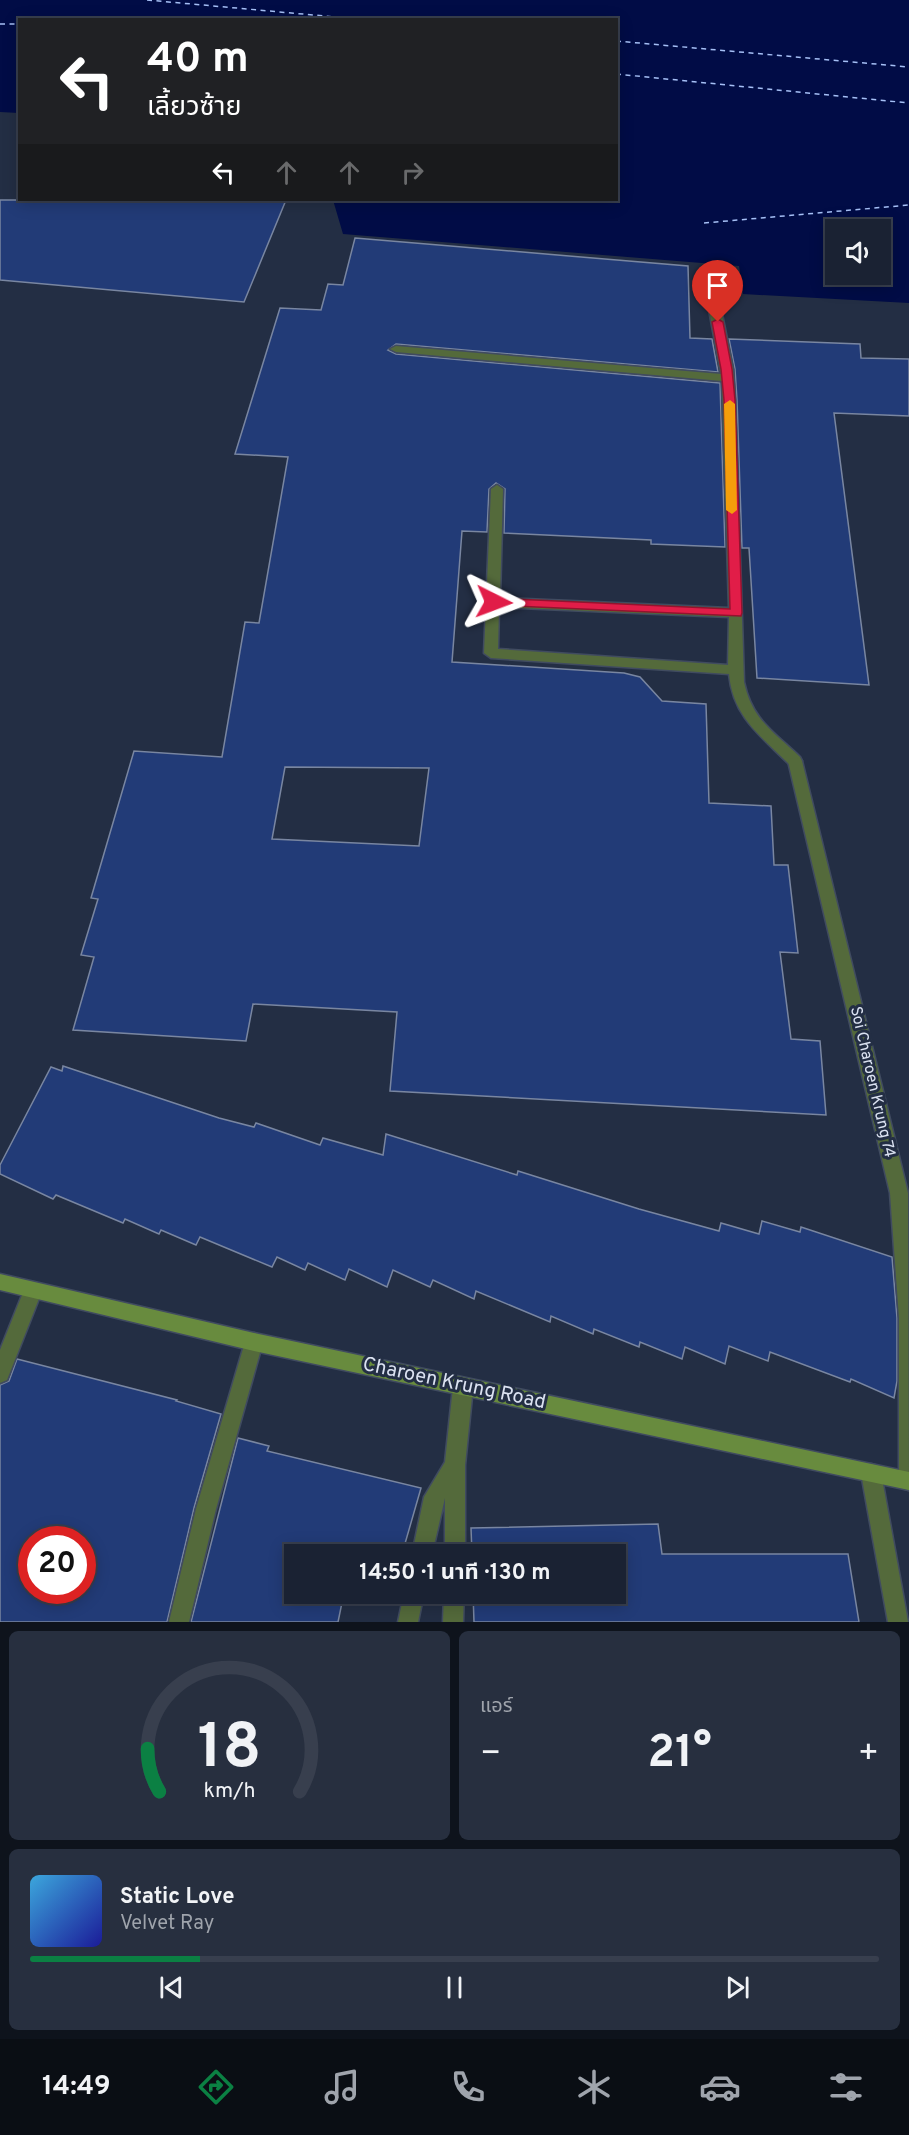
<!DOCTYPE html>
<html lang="th">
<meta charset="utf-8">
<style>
:root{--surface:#1a2233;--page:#272f3f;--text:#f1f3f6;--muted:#9fa4ac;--line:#383f4e;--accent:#0b8043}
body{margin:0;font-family:Overpass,"Noto Sans Thai",sans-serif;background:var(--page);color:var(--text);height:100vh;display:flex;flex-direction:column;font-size:22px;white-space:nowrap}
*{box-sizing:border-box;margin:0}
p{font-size:20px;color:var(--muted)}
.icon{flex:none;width:33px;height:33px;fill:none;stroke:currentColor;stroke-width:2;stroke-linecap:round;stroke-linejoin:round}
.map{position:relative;height:1622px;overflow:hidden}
.drawer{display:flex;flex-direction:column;gap:9px;padding:9px;background:#0e131c;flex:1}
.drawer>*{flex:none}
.top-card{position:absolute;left:18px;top:18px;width:600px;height:183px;border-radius:0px;box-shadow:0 3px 15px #0003,0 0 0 2px var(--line);background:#202124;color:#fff;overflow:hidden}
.tools{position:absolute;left:825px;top:219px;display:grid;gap:12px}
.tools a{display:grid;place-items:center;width:66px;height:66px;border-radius:0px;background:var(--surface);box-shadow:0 3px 15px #0003,0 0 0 2px var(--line);font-size:30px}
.speed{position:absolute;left:18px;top:1526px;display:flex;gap:12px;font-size:30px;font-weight:700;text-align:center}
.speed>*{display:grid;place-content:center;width:78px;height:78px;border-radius:50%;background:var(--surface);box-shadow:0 3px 15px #0003,0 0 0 2px var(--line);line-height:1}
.speed .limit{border:9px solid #d22;background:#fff;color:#111}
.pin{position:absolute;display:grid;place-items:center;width:51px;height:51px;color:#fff;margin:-62px -26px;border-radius:50% 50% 50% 0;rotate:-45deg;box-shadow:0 0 6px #0007}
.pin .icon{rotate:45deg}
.me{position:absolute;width:66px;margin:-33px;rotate:93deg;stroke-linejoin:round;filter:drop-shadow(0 0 4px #0008)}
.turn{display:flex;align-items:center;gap:21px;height:126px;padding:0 30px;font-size:27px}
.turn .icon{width:78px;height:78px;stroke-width:2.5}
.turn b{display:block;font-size:42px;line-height:51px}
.lanes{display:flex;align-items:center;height:57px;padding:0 30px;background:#0003;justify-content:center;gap:30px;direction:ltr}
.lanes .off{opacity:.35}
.big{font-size:45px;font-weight:700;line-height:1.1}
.drawer .widget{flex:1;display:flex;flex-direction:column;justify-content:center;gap:9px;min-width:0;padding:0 21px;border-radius:9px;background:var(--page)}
.drawer .dial{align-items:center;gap:0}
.dial svg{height:156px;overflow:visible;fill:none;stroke:var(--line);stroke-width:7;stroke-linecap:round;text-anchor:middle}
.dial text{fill:var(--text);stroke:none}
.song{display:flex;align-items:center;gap:18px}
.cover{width:72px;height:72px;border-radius:9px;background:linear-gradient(135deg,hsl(200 70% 55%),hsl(240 70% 35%))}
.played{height:6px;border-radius:3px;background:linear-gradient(90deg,var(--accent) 20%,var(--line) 20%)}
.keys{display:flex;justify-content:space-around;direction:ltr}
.heat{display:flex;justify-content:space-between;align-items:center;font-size:33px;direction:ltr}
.drawer .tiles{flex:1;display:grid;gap:9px;grid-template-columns:1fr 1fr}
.widget:last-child{grid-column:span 2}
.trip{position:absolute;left:284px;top:1544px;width:342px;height:60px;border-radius:0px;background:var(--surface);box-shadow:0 3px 15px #0003,0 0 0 2px var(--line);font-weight:700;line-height:60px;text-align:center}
.dock{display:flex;height:96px;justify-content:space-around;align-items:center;background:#0a0e14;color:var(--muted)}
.dock .icon{width:42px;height:42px}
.dock .active{color:var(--accent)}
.dock b{font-size:27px;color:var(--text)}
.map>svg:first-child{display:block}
.water{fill:#010c46;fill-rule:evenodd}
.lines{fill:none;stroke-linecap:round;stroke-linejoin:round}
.ferry{stroke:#a6c0f6;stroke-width:1.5;stroke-dasharray:5 4.5;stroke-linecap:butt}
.building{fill:#223b77;stroke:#7986a1;stroke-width:1.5;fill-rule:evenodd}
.service-casing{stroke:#404b60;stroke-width:3}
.minor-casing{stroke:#404b60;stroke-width:3}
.secondary-casing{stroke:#404b60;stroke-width:3}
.service{fill:#546a3b;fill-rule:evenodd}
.minor{fill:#546a3b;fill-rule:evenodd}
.secondary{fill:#688b3e;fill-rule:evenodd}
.route{fill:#e11d48;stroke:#92132f;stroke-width:1.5}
.slow{fill:#f59e0b}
.labels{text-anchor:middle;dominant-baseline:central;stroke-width:6;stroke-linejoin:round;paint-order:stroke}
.street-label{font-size:16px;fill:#dbe2f1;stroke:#232e44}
.near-street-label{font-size:20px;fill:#dbe2f1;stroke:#232e44}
</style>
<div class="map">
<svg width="909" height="1622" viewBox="0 0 909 1622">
<rect width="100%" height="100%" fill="#232e44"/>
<path class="water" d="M0 0H909V303L743 294 739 266 343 234 333 200H616V20H20L19 113 0 112ZM836 230H880V274H836Z"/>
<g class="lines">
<g class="ferry">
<polyline points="147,0 369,20"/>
<polyline points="0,24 20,24"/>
<polyline points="616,41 909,67"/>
<polyline points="616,74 909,103"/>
<polyline points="704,223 909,205"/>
</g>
</g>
<g class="building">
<polygon points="0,200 286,200 244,302 0,280"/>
<path d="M355 238 688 266 690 338 712 339 718 372 396 344 388 350 396 354 720 383 725 547 651 544V540L504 533 505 489 496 483 489 489 487 532 462 531 452 662 624 673 640 677 662 701 706 704 709 803 771 806 774 865H788L798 953 780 952 791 1039 820 1041 826 1115 390 1091 397 1012 253 1004 246 1041 73 1030 94 957 81 955 98 899 91 898 134 751 222 757 245 622 259 623 288 457 235 454 280 308 321 310 328 284 343 285ZM285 767 429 768 419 846 272 839Z"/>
<polygon points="729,339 860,344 861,358 909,359 909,416 834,413 869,685 757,678 749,548 742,548 737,400 735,369"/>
<polygon points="63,1066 219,1118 254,1127 256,1123 320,1145 323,1138 383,1155 386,1134 517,1175 518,1171 639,1209 719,1231 721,1223 759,1234 762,1221 800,1232 801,1227 892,1257 897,1318 897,1381 894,1398 851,1379 850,1382 770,1352 768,1361 729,1346 725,1364 685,1347 682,1359 640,1342 639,1347 594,1329 593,1334 551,1316 550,1322 476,1291 474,1299 433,1280 430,1287 393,1270 387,1287 349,1269 345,1280 308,1263 305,1270 277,1257 272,1267 200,1237 196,1245 161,1230 159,1234 125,1219 123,1223 56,1195 53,1199 0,1174 0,1165 51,1067 62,1071"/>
<path d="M17 1359 177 1400 176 1401 221 1414 194 1508 167 1622H0V1385L9 1381ZM32 1539H82V1590H32Z"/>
<polygon points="238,1438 269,1446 267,1451 421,1488 402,1554 294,1554 294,1593 344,1593 338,1622 191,1622"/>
<polygon points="658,1524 662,1554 848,1554 859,1622 474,1622 473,1593 615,1593 615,1554 472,1554 471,1528"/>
</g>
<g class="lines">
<g class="service-casing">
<g id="service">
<path d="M713 296 719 299 733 369 735 400 744 682C752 720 774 732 800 757L802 761 800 765H790C761 736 733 717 729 674L491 658 484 653 491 489 497 485 503 489 500 598 729 608 722 381 396 352 390 349 396 346 721 374 707 299ZM499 607 729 617 728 665 498 649Z"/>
<polygon points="254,1333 261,1336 263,1342 216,1509 189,1622 169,1622 196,1509 245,1342 247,1336"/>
<polygon points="871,1464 878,1466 881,1473 908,1622 888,1622 861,1473 864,1466"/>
</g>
</g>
<g class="minor-casing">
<g id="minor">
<polygon points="795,756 802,761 908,1193 909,1490 902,1488 899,1481 899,1318 890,1193 788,761"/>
<polygon points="33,1283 40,1285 42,1291 7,1380 0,1383 0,1350 26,1285"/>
<polygon points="463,1378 470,1381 473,1387 465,1465 465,1554 445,1554 445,1498 432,1554 412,1554 424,1497 445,1462 453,1387 456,1381"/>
<polygon points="404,1593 424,1593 418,1622 398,1622"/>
<polygon points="444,1593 464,1593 463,1622 443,1622"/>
</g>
</g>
<g class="secondary-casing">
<polygon id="secondary" points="0,1274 254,1333 909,1472 909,1490 254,1351 0,1290"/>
</g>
<use href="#service" class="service"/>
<use href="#minor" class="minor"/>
<use href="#secondary" class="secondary"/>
</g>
<polygon class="route" points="718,319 723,322 732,369 735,400 742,613 741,616 490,605 488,602 494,598 730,609 724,400 721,369 712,322"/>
<polygon class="slow" points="730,400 735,404 737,510 732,514 726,510 724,404"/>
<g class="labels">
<g class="street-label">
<text transform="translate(872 1082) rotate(77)">Soi Charoen Krung 74</text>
</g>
<g class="near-street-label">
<text transform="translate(454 1384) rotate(12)">Charoen Krung Road</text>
</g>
</g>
</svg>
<div class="tools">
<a><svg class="icon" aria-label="sound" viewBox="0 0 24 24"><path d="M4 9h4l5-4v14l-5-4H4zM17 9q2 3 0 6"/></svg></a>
</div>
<div class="speed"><div class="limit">20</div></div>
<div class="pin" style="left:718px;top:322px;background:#d93025"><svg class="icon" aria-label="arrive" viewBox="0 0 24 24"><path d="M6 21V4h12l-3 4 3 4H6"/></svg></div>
<svg class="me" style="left:494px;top:602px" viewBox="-20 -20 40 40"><path d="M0-17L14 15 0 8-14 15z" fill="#e11d48" stroke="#fff" stroke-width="4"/></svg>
<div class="trip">14:50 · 1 นาที · 130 m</div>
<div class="top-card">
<div class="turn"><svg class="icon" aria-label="left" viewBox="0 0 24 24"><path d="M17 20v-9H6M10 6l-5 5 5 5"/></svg><div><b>40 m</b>เลี้ยวซ้าย</div></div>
<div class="lanes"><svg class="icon" aria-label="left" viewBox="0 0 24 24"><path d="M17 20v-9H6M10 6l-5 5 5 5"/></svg><svg class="icon off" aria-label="ahead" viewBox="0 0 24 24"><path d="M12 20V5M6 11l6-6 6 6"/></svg><svg class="icon off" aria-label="ahead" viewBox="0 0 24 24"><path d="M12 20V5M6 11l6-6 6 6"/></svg><svg class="icon off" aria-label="right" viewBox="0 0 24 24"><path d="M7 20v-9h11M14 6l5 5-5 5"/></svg></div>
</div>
</div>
<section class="drawer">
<div class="tiles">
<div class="widget dial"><svg viewBox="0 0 100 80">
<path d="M14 69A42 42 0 1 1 86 69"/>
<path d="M14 69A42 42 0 0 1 8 47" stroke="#0b8043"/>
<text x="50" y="56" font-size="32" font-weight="700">18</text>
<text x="50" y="72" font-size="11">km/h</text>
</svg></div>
<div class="widget"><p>แอร์</p>
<div class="heat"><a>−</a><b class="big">21°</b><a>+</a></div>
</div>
<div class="widget">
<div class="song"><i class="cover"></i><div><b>Static Love</b><p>Velvet Ray</p></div></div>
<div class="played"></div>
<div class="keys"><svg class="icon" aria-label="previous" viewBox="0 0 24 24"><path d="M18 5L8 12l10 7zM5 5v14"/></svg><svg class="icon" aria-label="pause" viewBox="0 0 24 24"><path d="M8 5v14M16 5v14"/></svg><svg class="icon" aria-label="next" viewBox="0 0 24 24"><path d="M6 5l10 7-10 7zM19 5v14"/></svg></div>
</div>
</div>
</section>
<nav class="dock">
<b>14:49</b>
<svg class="icon active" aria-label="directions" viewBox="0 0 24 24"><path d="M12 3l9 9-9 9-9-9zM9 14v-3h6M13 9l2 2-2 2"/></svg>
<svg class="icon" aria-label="music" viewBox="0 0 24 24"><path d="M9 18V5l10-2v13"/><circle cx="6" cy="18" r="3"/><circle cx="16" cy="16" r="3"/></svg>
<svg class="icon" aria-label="phone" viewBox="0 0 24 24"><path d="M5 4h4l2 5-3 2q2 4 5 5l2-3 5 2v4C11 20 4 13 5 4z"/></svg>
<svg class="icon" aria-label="climate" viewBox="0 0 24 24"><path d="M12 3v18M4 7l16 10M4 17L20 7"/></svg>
<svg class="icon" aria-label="car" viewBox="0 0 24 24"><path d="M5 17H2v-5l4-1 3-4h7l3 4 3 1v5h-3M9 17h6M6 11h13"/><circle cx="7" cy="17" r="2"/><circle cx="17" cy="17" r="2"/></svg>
<svg class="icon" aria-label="filters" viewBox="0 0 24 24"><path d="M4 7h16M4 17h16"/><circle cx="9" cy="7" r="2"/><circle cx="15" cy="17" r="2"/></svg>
</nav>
